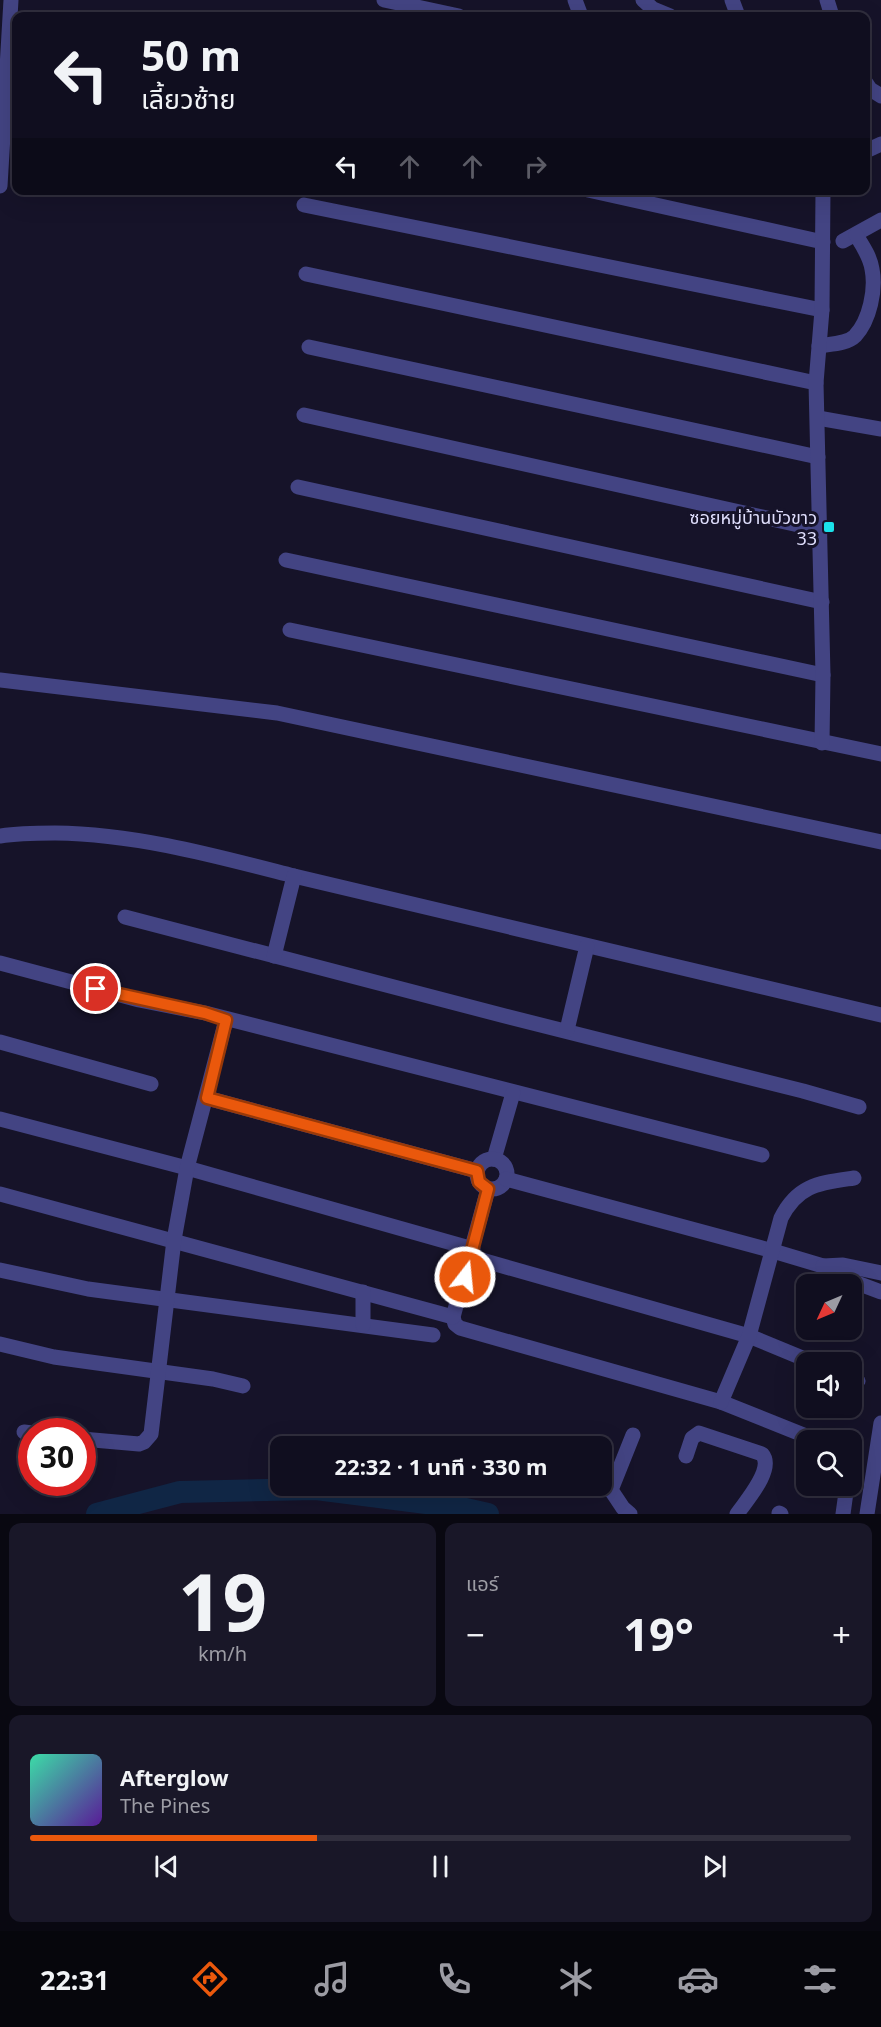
<!DOCTYPE html>
<html lang="th">
<meta charset="utf-8">
<style>
:root{--surface:#100e1f;--page:#191728;--text:#f1f3f6;--muted:#9c9ca4;--line:#302e3d;--accent:#ea580c}
body{margin:0;font-family:"Noto Sans","Noto Sans Thai",sans-serif;background:var(--page);color:var(--text);height:100vh;display:flex;flex-direction:column;font-size:22px;white-space:nowrap}
*{box-sizing:border-box;margin:0}
p{font-size:20px;color:var(--muted)}
.icon{flex:none;width:33px;height:33px;fill:none;stroke:currentColor;stroke-width:2;stroke-linecap:round;stroke-linejoin:round}
.map{position:relative;height:1514px;overflow:hidden}
.side{display:flex;flex-direction:column;gap:9px;padding:9px;background:#090811;flex:1}
.side>*{flex:none}
.top-card{position:absolute;left:12px;top:12px;width:858px;height:183px;border-radius:12px;box-shadow:0 6px 24px #0002,0 0 0 2px var(--line);background:#100e1f;color:var(--text);overflow:hidden}
.needle{width:39px;rotate:226deg}
.buttons{position:absolute;left:796px;top:1274px;display:grid;gap:12px}
.buttons a{display:grid;place-items:center;width:66px;height:66px;border-radius:12px;background:var(--surface);box-shadow:0 6px 24px #0002,0 0 0 2px var(--line);font-size:30px}
.speed{position:absolute;left:18px;top:1418px;display:flex;gap:12px;font-size:30px;font-weight:700;text-align:center}
.speed>*{display:grid;place-content:center;width:78px;height:78px;border-radius:50%;background:var(--surface);box-shadow:0 6px 24px #0002,0 0 0 2px var(--line);line-height:1}
.speed .limit{border:9px solid #d22;background:#fff;color:#111}
.pin{position:absolute;display:grid;place-items:center;width:51px;height:51px;color:#fff;margin:-26px;border:3px solid #fff;border-radius:50%;box-shadow:0 2px 6px #0007}
.me{position:absolute;width:66px;margin:-33px;rotate:16deg;stroke-linejoin:round;filter:drop-shadow(0 0 4px #0008)}
.turn{display:flex;align-items:center;gap:21px;height:126px;padding:0 30px;font-size:27px}
.turn .icon{width:78px;height:78px;stroke-width:2.5}
.turn b{display:block;font-size:42px;line-height:51px}
.lanes{display:flex;align-items:center;height:57px;padding:0 30px;background:#0003;justify-content:center;gap:30px;direction:ltr}
.lanes .off{opacity:.35}
.big{font-size:45px;font-weight:700;line-height:1.1}
.side .widget{flex:1;display:flex;flex-direction:column;justify-content:center;gap:9px;min-width:0;padding:0 21px;border-radius:12px;background:var(--page)}
.side .dial{align-items:center;gap:0}
.dial b{font-size:78px;line-height:1}
.song{display:flex;align-items:center;gap:18px}
.cover{width:72px;height:72px;border-radius:9px;background:linear-gradient(135deg,hsl(160 70% 55%),hsl(270 70% 35%))}
.played{height:6px;border-radius:3px;background:linear-gradient(90deg,var(--accent) 35%,var(--line) 35%)}
.keys{display:flex;justify-content:space-around;direction:ltr}
.heat{display:flex;justify-content:space-between;align-items:center;font-size:33px;direction:ltr}
.side .tiles{flex:1;display:grid;gap:9px;grid-template-columns:1fr 1fr}
.widget:last-child{grid-column:span 2}
.trip{position:absolute;left:270px;top:1436px;width:342px;height:60px;border-radius:12px;background:var(--surface);box-shadow:0 6px 24px #0002,0 0 0 2px var(--line);font-weight:700;line-height:60px;text-align:center}
.menu{display:flex;height:96px;justify-content:space-around;align-items:center;background:#06060c;color:var(--muted)}
.menu .icon{width:42px;height:42px}
.menu .current{color:var(--accent)}
.menu b{font-size:27px;color:var(--text)}
.map>svg:first-child{display:block}
.lines{fill:none;stroke-linecap:round;stroke-linejoin:round}
.river{stroke:#102645;stroke-width:22}
.street{stroke:#434483;stroke-width:15}
.route-casing{stroke:#983908;stroke-width:15}
.route{stroke:#ea580c;stroke-width:10}
.poi-dot{fill:#1be2ea;stroke:#161329;stroke-width:2}
.labels{text-anchor:middle;dominant-baseline:central;stroke-width:6;stroke-linejoin:round;paint-order:stroke}
.poi-label{font-size:18px;fill:#dfdefc;stroke:#161329;text-anchor:end}
</style>
<div class="map">
<svg width="881" height="1514" viewBox="0 0 881 1514">
<rect width="100%" height="100%" fill="#161329"/>
<g class="lines">
<polyline class="river" points="97,1514 180,1492 316,1489 457,1507 488,1514"/>
<g class="street">
<polyline points="384,0 459,16"/>
<polyline points="575,0 581,16"/>
<polyline points="643,0 653,9 670,16"/>
<polyline points="732,0 738,16"/>
<polyline points="827,0 832,16"/>
<polyline points="866,83 870,89 881,96"/>
<polyline points="866,151 881,144"/>
<polyline points="0,186 11,0"/>
<polyline points="588,190 823,242"/>
<polyline points="304,205 822,310"/>
<polyline points="843,241 881,220"/>
<polyline points="306,274 816,383"/>
<path d="M819 346C830 344 847 344 855 336 870 320 876 289 872 269 870 256 862 245 856 235"/>
<polyline points="309,347 818,457"/>
<polyline points="304,415 821,530"/>
<polyline points="818,418 881,429"/>
<polyline points="298,487 822,602"/>
<polyline points="286,560 823,675"/>
<polyline points="290,630 881,754"/>
<polyline points="0,680 277,713 881,842"/>
<polyline points="822,743 823,675 816,383 822,310 823,190"/>
<path d="M0 836C18 833 36 833 55 833 137 834 216 856 294 876L881 1015"/>
<polyline points="125,917 505,1016 803,1091 859,1107"/>
<polyline points="274,956 294,876"/>
<polyline points="0,963 139,1000 205,1013 762,1155"/>
<polyline points="567,1030 587,946"/>
<polyline points="0,1042 151,1084"/>
<polyline points="207,1098 477,1171"/>
<polyline points="0,1119 187,1168 473,1249"/>
<polyline points="494,1159 513,1093"/>
<circle cx="492" cy="1174" r="15"/>
<polyline points="506,1179 773,1251 823,1266 841,1277 881,1292"/>
<polyline points="488,1189 453,1317 455,1324 460,1328 721,1402 816,1440"/>
<polyline points="0,1194 453,1317"/>
<polyline points="471,1257 749,1336 812,1362"/>
<polyline points="823,1266 843,1265 881,1273"/>
<polyline points="0,1270 88,1289 433,1335"/>
<polyline points="363,1325 363,1292"/>
<polyline points="0,1344 54,1357 213,1379 243,1386"/>
<polyline points="852,1379 858,1381"/>
<path d="M721 1402 749 1336 781 1218C798 1184 820 1183 854 1178"/>
<polyline points="24,1432 32,1433"/>
<polyline points="82,1439 139,1444 144,1442 151,1434 174,1240 187,1168 226,1020"/>
<path d="M686 1456 692 1438 699 1433 762 1454C775 1469 746 1501 737 1514"/>
<polyline points="594,1485 611,1490"/>
<polyline points="779,1513 781,1514"/>
<polyline points="630,1514 623,1508 611,1490 633,1435"/>
<polyline points="843,1514 847,1485"/>
<polyline points="867,1514 881,1423"/>
</g>
</g>
<g class="lines">
<g class="route-casing">
<polyline id="route" points="96,989 205,1013 226,1020 207,1098 477,1171 479,1182 488,1189 465,1277"/>
</g>
<use href="#route" class="route"/>
</g>
<rect class="poi-dot" x="823" y="521" width="12" height="12" rx="3"/>
<g class="labels">
<g class="poi-label">
<text x="817" y="517">ซอยหมู่บ้านบัวขาว<tspan x="817" dy="21">33</tspan></text>
</g>
</g>
</svg>
<div class="buttons">
<a><svg class="needle" viewBox="-14 -14 28 28"><path d="M0-13l5 13h-10z" fill="#e53935"/><path d="M0 13l5-13h-10z" fill="#9c9ca4"/></svg></a>
<a><svg class="icon" aria-label="sound" viewBox="0 0 24 24"><path d="M4 9h4l5-4v14l-5-4H4zM17 9q2 3 0 6"/></svg></a>
<a><svg class="icon" aria-label="search" viewBox="0 0 24 24"><circle cx="10" cy="10" r="6"/><path d="M15 15l6 6"/></svg></a>
</div>
<div class="speed"><div class="limit">30</div></div>
<div class="pin" style="left:96px;top:989px;background:#d93025"><svg class="icon" aria-label="arrive" viewBox="0 0 24 24"><path d="M6 21V4h12l-3 4 3 4H6"/></svg></div>
<svg class="me" style="left:465px;top:1277px" viewBox="-20 -20 40 40"><circle r="17" fill="#ea580c" stroke="#fff" stroke-width="3"/><path d="M0-11L8 9 0 5-8 9z" fill="#fff"/></svg>
<div class="trip">22:32 · 1 นาที · 330 m</div>
<div class="top-card">
<div class="turn"><svg class="icon" aria-label="left" viewBox="0 0 24 24"><path d="M17 20v-9H6M10 6l-5 5 5 5"/></svg><div><b>50 m</b>เลี้ยวซ้าย</div></div>
<div class="lanes"><svg class="icon" aria-label="left" viewBox="0 0 24 24"><path d="M17 20v-9H6M10 6l-5 5 5 5"/></svg><svg class="icon off" aria-label="ahead" viewBox="0 0 24 24"><path d="M12 20V5M6 11l6-6 6 6"/></svg><svg class="icon off" aria-label="ahead" viewBox="0 0 24 24"><path d="M12 20V5M6 11l6-6 6 6"/></svg><svg class="icon off" aria-label="right" viewBox="0 0 24 24"><path d="M7 20v-9h11M14 6l5 5-5 5"/></svg></div>
</div>
</div>
<section class="side">
<div class="tiles">
<div class="widget dial"><b>19</b><p>km/h</p></div>
<div class="widget"><p>แอร์</p>
<div class="heat"><a>−</a><b class="big">19°</b><a>+</a></div>
</div>
<div class="widget">
<div class="song"><i class="cover"></i><div><b>Afterglow</b><p>The Pines</p></div></div>
<div class="played"></div>
<div class="keys"><svg class="icon" aria-label="previous" viewBox="0 0 24 24"><path d="M18 5L8 12l10 7zM5 5v14"/></svg><svg class="icon" aria-label="pause" viewBox="0 0 24 24"><path d="M8 5v14M16 5v14"/></svg><svg class="icon" aria-label="next" viewBox="0 0 24 24"><path d="M6 5l10 7-10 7zM19 5v14"/></svg></div>
</div>
</div>
</section>
<nav class="menu">
<b>22:31</b>
<svg class="icon current" aria-label="directions" viewBox="0 0 24 24"><path d="M12 3l9 9-9 9-9-9zM9 14v-3h6M13 9l2 2-2 2"/></svg>
<svg class="icon" aria-label="music" viewBox="0 0 24 24"><path d="M9 18V5l10-2v13"/><circle cx="6" cy="18" r="3"/><circle cx="16" cy="16" r="3"/></svg>
<svg class="icon" aria-label="phone" viewBox="0 0 24 24"><path d="M5 4h4l2 5-3 2q2 4 5 5l2-3 5 2v4C11 20 4 13 5 4z"/></svg>
<svg class="icon" aria-label="climate" viewBox="0 0 24 24"><path d="M12 3v18M4 7l16 10M4 17L20 7"/></svg>
<svg class="icon" aria-label="car" viewBox="0 0 24 24"><path d="M5 17H2v-5l4-1 3-4h7l3 4 3 1v5h-3M9 17h6M6 11h13"/><circle cx="7" cy="17" r="2"/><circle cx="17" cy="17" r="2"/></svg>
<svg class="icon" aria-label="filters" viewBox="0 0 24 24"><path d="M4 7h16M4 17h16"/><circle cx="9" cy="7" r="2"/><circle cx="15" cy="17" r="2"/></svg>
</nav>
